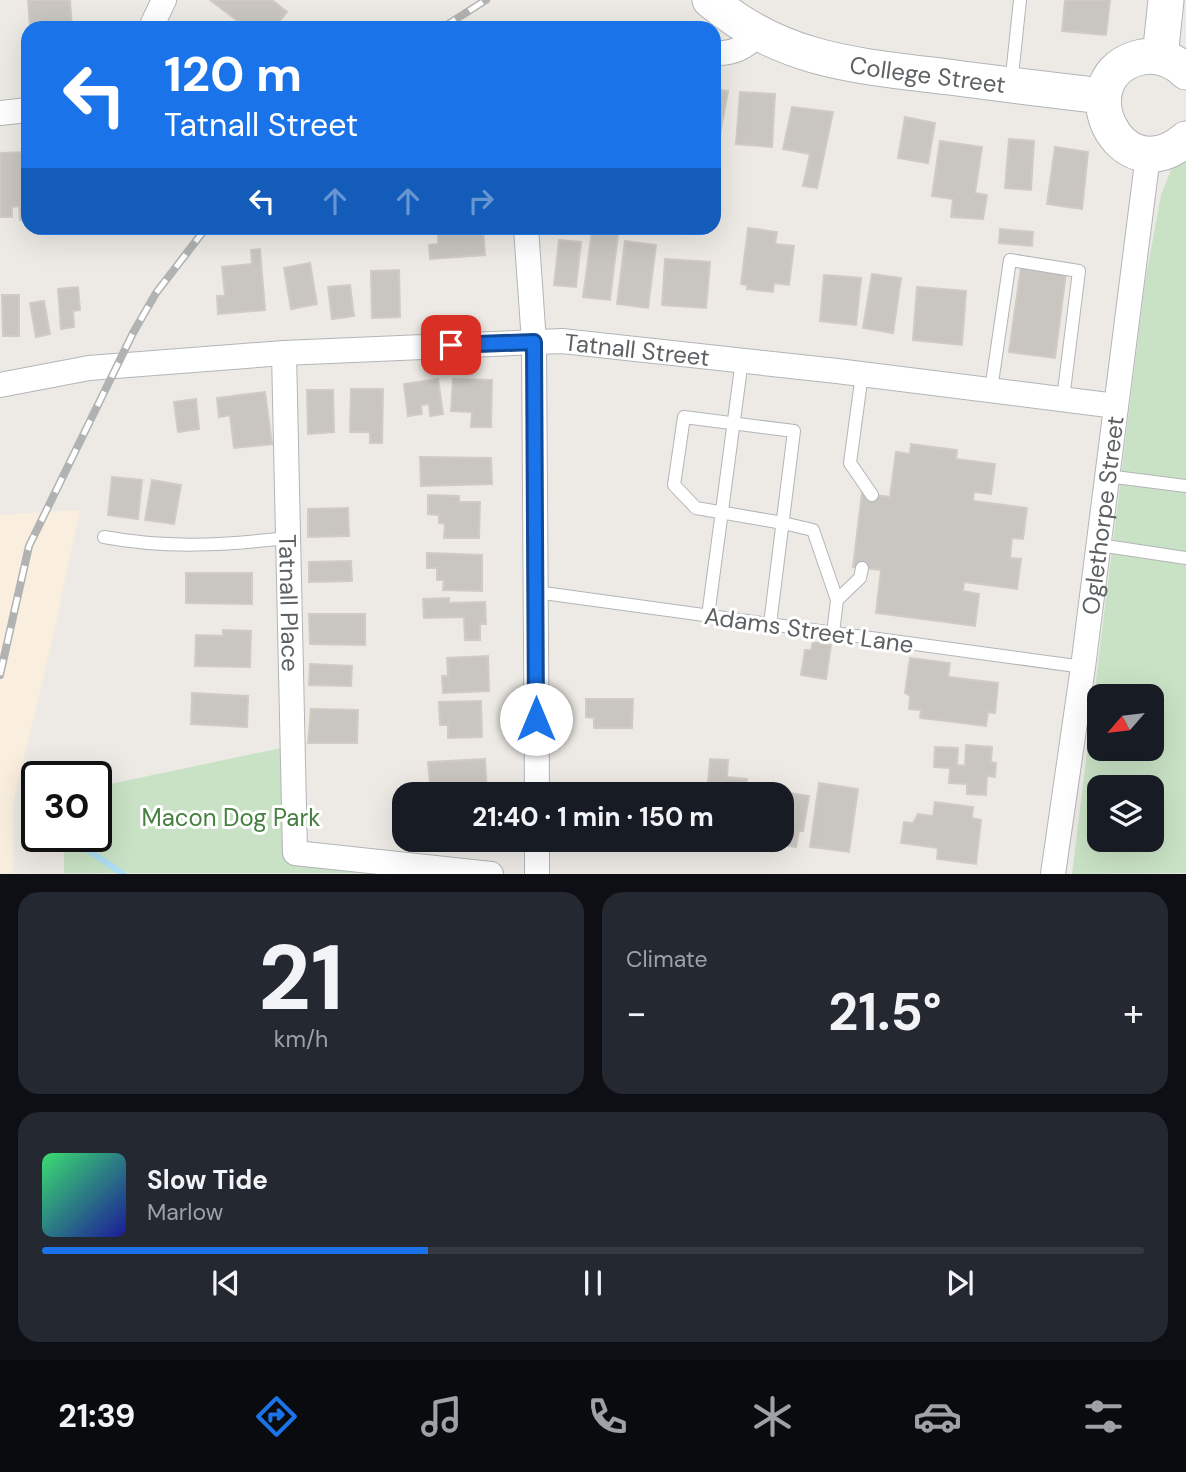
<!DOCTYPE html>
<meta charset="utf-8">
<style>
:root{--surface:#171b24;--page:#242831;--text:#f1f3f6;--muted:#9ea1a6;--line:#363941;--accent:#1a73e8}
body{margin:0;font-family:"DM Sans",sans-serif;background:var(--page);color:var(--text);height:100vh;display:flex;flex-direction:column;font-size:26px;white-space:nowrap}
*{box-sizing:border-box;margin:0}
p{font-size:23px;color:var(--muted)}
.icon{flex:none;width:38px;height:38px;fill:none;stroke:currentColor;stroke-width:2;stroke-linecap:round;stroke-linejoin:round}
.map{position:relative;height:874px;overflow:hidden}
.drawer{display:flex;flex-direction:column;gap:18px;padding:18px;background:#0d0f14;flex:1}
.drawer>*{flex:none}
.banner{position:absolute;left:21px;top:21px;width:700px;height:214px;border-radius:21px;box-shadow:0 7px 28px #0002;background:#1a73e8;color:#fff;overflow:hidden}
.needle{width:46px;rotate:242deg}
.buttons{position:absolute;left:1087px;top:684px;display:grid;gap:14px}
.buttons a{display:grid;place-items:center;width:77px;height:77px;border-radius:14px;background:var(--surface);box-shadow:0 7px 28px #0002;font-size:35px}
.speed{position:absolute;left:21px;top:761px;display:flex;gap:14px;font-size:35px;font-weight:700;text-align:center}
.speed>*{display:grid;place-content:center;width:91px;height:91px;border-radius:50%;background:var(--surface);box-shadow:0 7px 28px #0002;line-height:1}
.speed .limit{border:4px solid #111;border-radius:10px;background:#fff;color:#111}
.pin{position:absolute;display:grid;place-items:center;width:60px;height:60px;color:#fff;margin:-30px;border-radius:14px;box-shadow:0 4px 10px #0006}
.me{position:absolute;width:77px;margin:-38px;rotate:0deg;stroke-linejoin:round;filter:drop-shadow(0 0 5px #0008)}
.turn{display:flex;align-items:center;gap:24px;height:147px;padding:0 28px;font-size:32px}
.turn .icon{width:91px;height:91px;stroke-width:2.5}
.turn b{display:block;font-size:49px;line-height:60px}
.lanes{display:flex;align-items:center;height:66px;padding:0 28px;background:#0003;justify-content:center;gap:35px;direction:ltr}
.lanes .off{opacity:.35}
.big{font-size:52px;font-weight:700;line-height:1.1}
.drawer .widget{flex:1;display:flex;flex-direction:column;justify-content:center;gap:10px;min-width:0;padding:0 24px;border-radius:21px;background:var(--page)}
.drawer .dial{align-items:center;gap:0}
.dial b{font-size:91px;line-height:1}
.song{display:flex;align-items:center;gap:21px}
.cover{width:84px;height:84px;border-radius:10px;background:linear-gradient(135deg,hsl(140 70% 55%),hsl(240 70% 35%))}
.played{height:7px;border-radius:4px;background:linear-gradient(90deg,var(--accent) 35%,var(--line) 35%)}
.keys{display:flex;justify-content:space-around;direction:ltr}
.heat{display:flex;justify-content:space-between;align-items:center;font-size:38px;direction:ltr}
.drawer .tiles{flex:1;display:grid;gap:18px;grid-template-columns:1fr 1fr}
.widget:last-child{grid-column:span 2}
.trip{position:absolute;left:392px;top:782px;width:402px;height:70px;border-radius:21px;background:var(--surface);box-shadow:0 7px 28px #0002;font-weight:700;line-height:70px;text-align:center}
.tab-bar{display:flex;height:112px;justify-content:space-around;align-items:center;background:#090b0e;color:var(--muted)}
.tab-bar .icon{width:49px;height:49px}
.tab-bar .on{color:var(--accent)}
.tab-bar b{font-size:32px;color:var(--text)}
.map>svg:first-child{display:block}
.commercial{fill:#faefde}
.green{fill:#c9e2c5;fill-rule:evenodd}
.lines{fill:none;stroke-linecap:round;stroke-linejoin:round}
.stream{stroke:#aedff4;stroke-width:6}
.building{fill:#c9c5c1;stroke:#d1cbc4;stroke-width:2}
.lane-casing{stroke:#b2b5b8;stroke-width:14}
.street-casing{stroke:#b2b5b8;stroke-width:26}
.secondary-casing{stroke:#b1b5b8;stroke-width:37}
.lane{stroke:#fff;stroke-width:12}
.street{stroke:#fff;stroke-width:24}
.secondary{stroke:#fff;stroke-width:35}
.rail-casing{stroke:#b1b2b2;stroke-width:8}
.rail{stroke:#fff;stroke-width:5;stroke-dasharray:16;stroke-linecap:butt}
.route-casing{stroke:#114b97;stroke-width:18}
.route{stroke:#1a73e8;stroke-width:12}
.labels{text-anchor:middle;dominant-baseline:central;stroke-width:6;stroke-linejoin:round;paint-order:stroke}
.street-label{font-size:24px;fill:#5d6163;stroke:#fff}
.park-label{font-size:24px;fill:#467f40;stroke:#fff}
</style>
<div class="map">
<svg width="1186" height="874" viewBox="0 0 1186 874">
<rect width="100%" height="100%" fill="#edeae5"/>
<polygon class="commercial" points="80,510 52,641 13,803 13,873 0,873 0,515"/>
<g class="green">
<path d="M1186 156V873L1072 874 1145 282 1161 195 1171 170ZM1099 696H1152V749H1099ZM1099 788H1152V840H1099Z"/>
<polygon points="295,745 296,855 494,873 64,873 64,837 96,836 96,787"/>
</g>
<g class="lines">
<polyline class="stream" points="49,836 57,842 88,850 123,874"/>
</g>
<g class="building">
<polygon points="28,0 70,0 72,28 30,28"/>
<polygon points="210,0 272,0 287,12 274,28 247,28"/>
<polygon points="1065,0 1110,0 1106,35 1062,31"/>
<polygon points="125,23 126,28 92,28 92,25"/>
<polygon points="714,89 728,91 718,146 714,145"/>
<polygon points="740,92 775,94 772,147 736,144"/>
<polygon points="792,107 833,112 817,188 803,186 810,154 783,149"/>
<polygon points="905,117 935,123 928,163 898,158"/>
<polygon points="1009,139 1034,141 1031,190 1005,188"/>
<polygon points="940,141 982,147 975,193 987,195 983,219 951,217 953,199 932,196"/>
<polygon points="1055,147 1088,152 1082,209 1047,204"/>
<polygon points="28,152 28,220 20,220 19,206 12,207 12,217 0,217 0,153"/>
<polygon points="444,228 483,228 485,255 430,259 429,245 438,244 438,232 444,232"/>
<polygon points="748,228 777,232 775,244 794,246 789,285 774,283 773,292 747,289 747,285 741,284"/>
<polygon points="1000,229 1033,232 1032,246 999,243"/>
<polygon points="592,231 618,234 610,300 583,297"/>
<polygon points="559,240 581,242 576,287 554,285"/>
<polygon points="625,241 656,245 648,308 617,304"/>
<polygon points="260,249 265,310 218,314 217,296 225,296 222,267 252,264 251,250"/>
<polygon points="665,259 710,262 706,308 662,305"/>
<polygon points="310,263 317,304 291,309 284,268"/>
<polygon points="1021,267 1066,273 1055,358 1009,352"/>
<polygon points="399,270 400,317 372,318 371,271"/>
<polygon points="872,274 901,278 893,333 863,328"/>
<polygon points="824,275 861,278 856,325 820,321"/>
<polygon points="350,285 354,316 332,319 328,287"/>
<polygon points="78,287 80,310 73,311 74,327 61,329 58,289"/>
<polygon points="917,287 966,291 962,345 913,340"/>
<polygon points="2,295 19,295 19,336 3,336"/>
<polygon points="44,301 50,334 36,337 30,303"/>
<polygon points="438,379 443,414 430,416 429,404 421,405 422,414 408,416 404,384"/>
<polygon points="453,379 492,380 491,427 471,427 472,412 451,411"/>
<polygon points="351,389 383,389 382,443 370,443 370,432 350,432"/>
<polygon points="307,390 333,390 334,432 308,434"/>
<polygon points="265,392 272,444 234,448 230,415 219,417 217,398"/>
<polygon points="196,399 199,429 178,432 174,402"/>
<polygon points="911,444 957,450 956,459 995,464 991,494 974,492 973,501 1027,508 1023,539 1012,538 1010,558 1021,559 1017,589 964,582 963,591 979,594 975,626 876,613 881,570 853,567 862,493 890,497 896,452 910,454"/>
<polygon points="420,457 491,458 492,484 421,486"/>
<polygon points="112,477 142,480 138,519 108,515"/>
<polygon points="152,480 181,485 174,524 145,520"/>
<polygon points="428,495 459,496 459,502 480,502 479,538 444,538 445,524 439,523 439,515 428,514"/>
<polygon points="348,508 349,536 308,537 308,509"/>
<polygon points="427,553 482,555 482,591 443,590 444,580 437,580 437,568 427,568"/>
<polygon points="351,561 352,581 309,582 309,562"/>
<polygon points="186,573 252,573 252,604 186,603"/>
<polygon points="449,598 449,603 485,602 486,624 480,624 480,640 465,640 464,617 424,618 423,599"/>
<polygon points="309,614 365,614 365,645 310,644"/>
<polygon points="223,630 251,631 250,667 195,666 196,635 223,636"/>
<polygon points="813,642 831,645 826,679 801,675 805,650 811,650"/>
<polygon points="488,656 489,691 443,693 442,676 448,676 447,658"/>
<polygon points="910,658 950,663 948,677 998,683 995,713 988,712 986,726 920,718 921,710 909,709 910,696 905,693"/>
<polygon points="310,664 352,666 351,686 309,685"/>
<polygon points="192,693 248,696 247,727 191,724"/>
<polygon points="586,699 633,699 632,728 594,728 594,718 586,717"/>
<polygon points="481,701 482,737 448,738 448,725 440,725 439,702"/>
<polygon points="311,709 358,710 357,743 308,743"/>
<polygon points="966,745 992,747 991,762 996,763 995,777 987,776 986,795 967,794 967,784 949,783 950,768 934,767 935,747 958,748 957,765 965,766"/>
<polygon points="485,759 487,793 440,794 439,783 430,784 428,762"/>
<polygon points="710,759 728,760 727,777 747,779 746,794 707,794"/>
<polygon points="819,783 858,789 849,852 810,847"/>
<polygon points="645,785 702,791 702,794 644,794"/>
<polygon points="777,791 809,796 803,831 799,831 796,847 769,843 769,840 782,840 782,794 776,794"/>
<polygon points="935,802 973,807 972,818 981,820 976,864 937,859 938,848 901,843 904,822 913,823 918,814 933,816"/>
</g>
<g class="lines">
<g class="lane-casing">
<g id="lane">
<polyline points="1011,85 1020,0"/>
<polyline points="862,374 850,463 872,495"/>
<polyline points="991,390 1010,260 1079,271 1063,399"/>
<polyline points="1107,476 1186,486"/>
<path d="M104 537C169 549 223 545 288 538"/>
<polyline points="1099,545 1186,558"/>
<polyline points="536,592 1083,667"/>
<polyline points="837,600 860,578 862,568"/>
<polyline points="708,616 742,360"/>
<polyline points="770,624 794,431 684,417 674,485 696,508 783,523 813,530 837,600 833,633"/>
</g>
</g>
<g class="street-casing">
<g id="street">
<polyline points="153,28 153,23 164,0"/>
<path d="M714 53C733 54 745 48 758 34"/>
<polyline points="0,113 28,110"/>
<polyline points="526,228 534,342 537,794"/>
<path id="s1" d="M284 353 295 853 491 874"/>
<path id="s2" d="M0 385 89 368 284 353 562 341 837 371 1116 406"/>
<polyline points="537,840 537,874"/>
<path id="s3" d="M1053 874 1083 667 1148 155"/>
</g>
</g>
<g class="secondary-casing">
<g id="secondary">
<path id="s4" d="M710 0C783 62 859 66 949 77 1001 84 1052 90 1103 96"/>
<polyline points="1160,57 1166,0"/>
<path d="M1186 72C1174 60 1159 54 1142 57 1064 73 1118 197 1186 139"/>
</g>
</g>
<use href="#lane" class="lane"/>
<use href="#street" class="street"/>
<use href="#secondary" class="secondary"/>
<g class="rail-casing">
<g id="rail">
<polyline points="442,28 486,0"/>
<polyline points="0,675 29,546 133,333 156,293 206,228"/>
</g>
</g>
<use href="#rail" class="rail"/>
</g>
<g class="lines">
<g class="route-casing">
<polyline id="route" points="451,345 534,342 536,719"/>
</g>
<use href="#route" class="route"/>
</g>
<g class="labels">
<g class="street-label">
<text stroke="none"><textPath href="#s4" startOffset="234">College Street</textPath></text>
<text stroke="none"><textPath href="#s2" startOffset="640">Tatnall Street</textPath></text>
<text stroke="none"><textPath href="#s3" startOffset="362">Oglethorpe Street</textPath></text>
<text stroke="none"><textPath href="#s1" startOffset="250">Tatnall Place</textPath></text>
<text transform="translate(809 630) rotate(8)">Adams Street Lane</text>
</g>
<g class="park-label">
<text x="231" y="817">Macon Dog Park</text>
</g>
</g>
</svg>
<div class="buttons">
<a><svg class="needle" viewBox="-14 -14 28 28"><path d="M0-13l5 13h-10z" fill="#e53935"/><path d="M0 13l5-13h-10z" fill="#9ea1a6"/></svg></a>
<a><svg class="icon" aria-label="layers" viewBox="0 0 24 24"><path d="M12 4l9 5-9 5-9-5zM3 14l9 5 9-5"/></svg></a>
</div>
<div class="speed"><div class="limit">30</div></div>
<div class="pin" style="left:451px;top:345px;background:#d93025"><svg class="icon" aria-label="arrive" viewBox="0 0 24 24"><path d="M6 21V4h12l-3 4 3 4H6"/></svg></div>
<svg class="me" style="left:536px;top:719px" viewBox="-20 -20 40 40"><circle r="19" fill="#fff"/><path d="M0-13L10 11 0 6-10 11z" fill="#1a73e8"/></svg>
<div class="trip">21:40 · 1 min · 150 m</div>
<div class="banner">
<div class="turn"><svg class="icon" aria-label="left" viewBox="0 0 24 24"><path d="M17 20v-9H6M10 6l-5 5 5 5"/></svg><div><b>120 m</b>Tatnall Street</div></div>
<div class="lanes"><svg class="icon" aria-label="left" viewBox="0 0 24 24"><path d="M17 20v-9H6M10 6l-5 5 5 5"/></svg><svg class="icon off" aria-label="ahead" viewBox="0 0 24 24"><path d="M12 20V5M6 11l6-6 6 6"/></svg><svg class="icon off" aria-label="ahead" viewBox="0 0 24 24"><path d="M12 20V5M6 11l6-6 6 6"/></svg><svg class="icon off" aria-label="right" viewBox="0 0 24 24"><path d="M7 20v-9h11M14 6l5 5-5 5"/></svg></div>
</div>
</div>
<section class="drawer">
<div class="tiles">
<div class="widget dial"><b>21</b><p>km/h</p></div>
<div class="widget"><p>Climate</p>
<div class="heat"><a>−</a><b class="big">21.5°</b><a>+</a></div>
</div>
<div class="widget">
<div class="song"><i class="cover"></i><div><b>Slow Tide</b><p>Marlow</p></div></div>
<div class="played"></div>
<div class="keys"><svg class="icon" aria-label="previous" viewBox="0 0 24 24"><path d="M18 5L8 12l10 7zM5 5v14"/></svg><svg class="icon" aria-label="pause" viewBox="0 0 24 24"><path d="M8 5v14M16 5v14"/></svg><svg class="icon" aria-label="next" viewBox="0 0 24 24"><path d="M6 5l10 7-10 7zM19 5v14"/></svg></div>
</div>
</div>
</section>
<nav class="tab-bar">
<b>21:39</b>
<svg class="icon on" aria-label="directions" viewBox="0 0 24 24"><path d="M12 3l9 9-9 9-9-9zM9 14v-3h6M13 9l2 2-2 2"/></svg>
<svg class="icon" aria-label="music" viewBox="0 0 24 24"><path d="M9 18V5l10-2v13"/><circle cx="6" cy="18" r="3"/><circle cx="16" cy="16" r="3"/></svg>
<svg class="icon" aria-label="phone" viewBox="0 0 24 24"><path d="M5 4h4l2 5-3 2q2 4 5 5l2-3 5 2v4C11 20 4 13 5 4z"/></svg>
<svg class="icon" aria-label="climate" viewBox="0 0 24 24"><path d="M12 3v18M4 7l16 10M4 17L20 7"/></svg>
<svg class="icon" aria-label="car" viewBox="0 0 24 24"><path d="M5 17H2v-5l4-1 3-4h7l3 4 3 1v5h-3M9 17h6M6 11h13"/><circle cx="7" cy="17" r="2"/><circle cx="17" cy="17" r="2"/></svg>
<svg class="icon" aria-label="filters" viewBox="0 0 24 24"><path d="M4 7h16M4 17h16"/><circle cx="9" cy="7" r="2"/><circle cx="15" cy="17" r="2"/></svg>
</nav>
